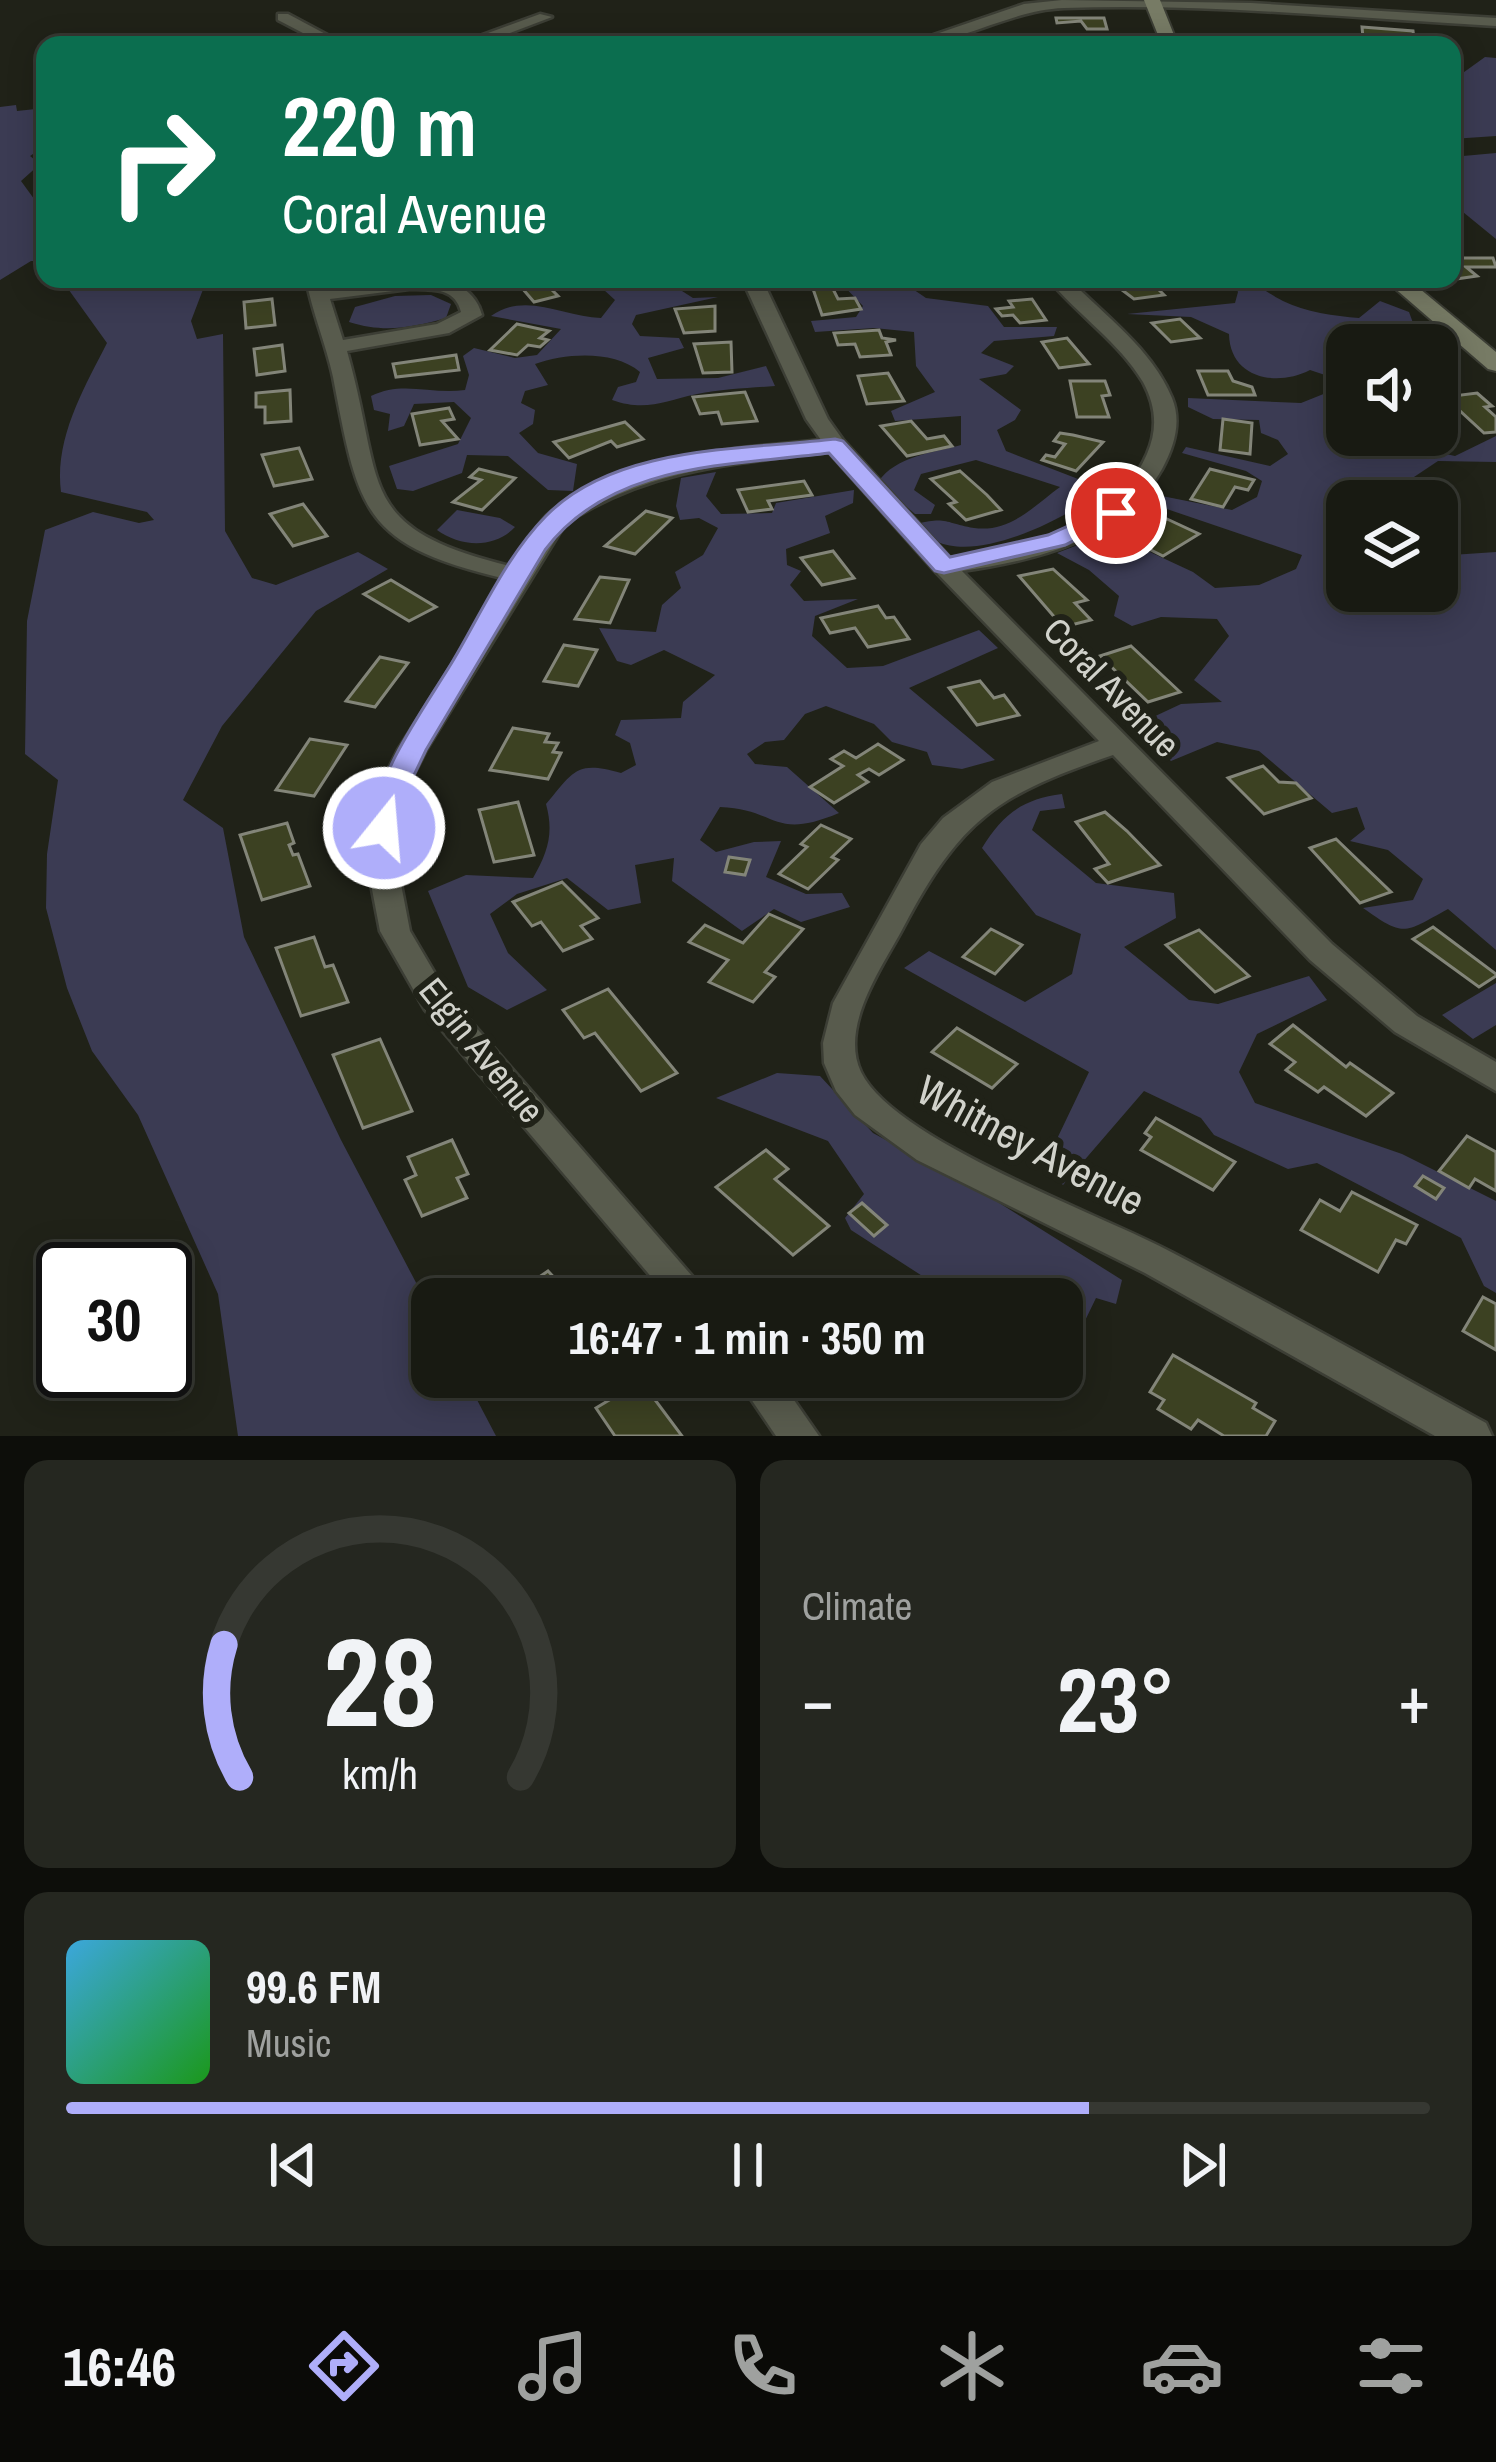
<!DOCTYPE html>
<meta charset="utf-8">
<style>
:root{--surface:#181a12;--page:#252720;--text:#f1f3f6;--muted:#9fa19f;--line:#363832;--accent:#afaefa}
body{margin:0;font-family:"Archivo Narrow",sans-serif;background:var(--page);color:var(--text);height:100vh;display:flex;flex-direction:column;font-size:45px;white-space:nowrap}
*{box-sizing:border-box;margin:0}
p{font-size:39px;color:var(--muted)}
.icon{flex:none;width:66px;height:66px;fill:none;stroke:currentColor;stroke-width:2;stroke-linecap:round;stroke-linejoin:round}
.map{position:relative;height:1436px;overflow:hidden}
.side{display:flex;flex-direction:column;gap:24px;padding:24px;background:#0d0e0a;flex:1}
.side>*{flex:none}
.top-card{position:absolute;left:36px;top:36px;width:1425px;height:252px;border-radius:24px;box-shadow:0 6px 30px #0003,0 0 0 3px var(--line);background:#0b6e4f;color:#fff;overflow:hidden}
.fabs{position:absolute;left:1326px;top:324px;display:grid;gap:24px}
.fabs a{display:grid;place-items:center;width:132px;height:132px;border-radius:24px;background:var(--surface);box-shadow:0 6px 30px #0003,0 0 0 3px var(--line);font-size:60px}
.speed{position:absolute;left:36px;top:1242px;display:flex;gap:24px;font-size:60px;font-weight:700;text-align:center}
.speed>*{display:grid;place-content:center;width:156px;height:156px;border-radius:50%;background:var(--surface);box-shadow:0 6px 30px #0003,0 0 0 3px var(--line);line-height:1}
.speed .limit{border:6px solid #111;border-radius:18px;background:#fff;color:#111}
.pin{position:absolute;display:grid;place-items:center;width:102px;height:102px;color:#fff;margin:-51px;border:6px solid #fff;border-radius:50%;box-shadow:0 3px 12px #0007}
.me{position:absolute;width:132px;margin:-66px;rotate:17deg;stroke-linejoin:round;filter:drop-shadow(0 0 9px #0008)}
.turn{display:flex;align-items:center;gap:42px;height:252px;padding:0 48px;font-size:54px}
.turn .icon{width:156px;height:156px;stroke-width:2.5}
.turn b{display:block;font-size:84px;line-height:102px}
.big{font-size:90px;font-weight:700;line-height:1.1}
.side .widget{flex:1;display:flex;flex-direction:column;justify-content:center;gap:18px;min-width:0;padding:0 42px;border-radius:24px;background:var(--page)}
.side .dial{align-items:center;gap:0}
.dial svg{height:312px;overflow:visible;fill:none;stroke:var(--line);stroke-width:7;stroke-linecap:round;text-anchor:middle}
.dial text{fill:var(--text);stroke:none}
.song{display:flex;align-items:center;gap:36px}
.cover{width:144px;height:144px;border-radius:18px;background:linear-gradient(135deg,hsl(200 70% 55%),hsl(120 70% 35%))}
.played{height:12px;border-radius:6px;background:linear-gradient(90deg,var(--accent) 75%,var(--line) 75%)}
.keys{display:flex;justify-content:space-around;direction:ltr}
.heat{display:flex;justify-content:space-between;align-items:center;font-size:66px;direction:ltr}
.side .tiles{flex:1;display:grid;gap:24px;grid-template-columns:1fr 1fr}
.widget:last-child{grid-column:span 2}
.trip{position:absolute;left:411px;top:1278px;width:672px;height:120px;border-radius:24px;background:var(--surface);box-shadow:0 6px 30px #0003,0 0 0 3px var(--line);font-weight:700;line-height:120px;text-align:center}
.tabs{display:flex;height:192px;justify-content:space-around;align-items:center;background:#0a0a07;color:var(--muted)}
.tabs .icon{width:84px;height:84px}
.tabs .on{color:var(--accent)}
.tabs b{font-size:54px;color:var(--text)}
.map>svg:first-child{display:block}
.green{fill:#3b3b53}
.building{fill:#3c4122;stroke:#838579;stroke-width:3}
.lines{fill:none;stroke-linecap:round;stroke-linejoin:round}
.street-casing{stroke:#3c3e35;stroke-width:5}
.secondary-casing{stroke:#3c3e35;stroke-width:4}
.street{fill:#585b4d;fill-rule:evenodd}
.secondary{fill:#777b65;fill-rule:evenodd}
.route{fill:#afaefa;stroke:#7271a2;stroke-width:3}
.labels{text-anchor:middle;dominant-baseline:central;stroke-width:12;stroke-linejoin:round;paint-order:stroke}
.street-label{font-size:36px;fill:#d1d2cb;stroke:#202218}
.near-street-label{font-size:42px;fill:#d1d2cb;stroke:#202218}
</style>
<div class="map">
<svg width="1496" height="1436" viewBox="0 0 1496 1436">
<rect width="100%" height="100%" fill="#202218"/>
<g class="green">
<polygon points="1485,57 1496,58 1496,136 1452,139 1452,117 1462,113 1460,75"/>
<polygon points="16,105 17,111 45,108 45,146 30,156 40,164 21,181 45,214 45,261 31,261 0,280 0,107"/>
<polygon points="1496,153 1496,239 1452,203 1452,157"/>
<path d="M61 279H207L191 321 197 339 223 334 225 531 252 578 276 585 358 552 388 569 316 611 222 726 183 800 223 828 244 937 341 1140 432 1313V1377H465L496 1436H238L218 1294 138 1115 92 1051 67 988 46 908 47 854 58 780 25 754 27 621 45 530 93 512 139 523 154 520 147 512 61 492C54 439 84 388 107 343Z"/>
<path d="M592 279 671 284 693 298 718 297 636 315 632 324 640 336 679 338 684 348 648 358 657 379 718 378 766 366 775 386C750 388 722 389 697 394 664 401 646 412 612 400L618 387 636 382 640 372C614 350 566 353 535 364L548 385 525 391 521 403 535 410 533 424 519 433 538 453 577 464 573 491 548 490 508 456 467 455 462 473 413 491 397 489 389 466 458 444 471 418 454 402 414 404 404 426 388 431 390 414 374 410 371 396C403 380 431 395 465 390L469 375 463 356 474 348 515 358 537 355 561 329 491 316C525 291 565 317 601 318L615 300Z"/>
<path d="M837 279H898L926 298 988 306 1004 327H1057L1054 336 994 341 981 353 1014 366 1006 374 979 379 1021 410 1015 420 997 430 1006 451 1104 489C1067 519 951 580 917 524 947 516 947 524 974 528 1010 533 1034 506 1060 487L976 460 921 474 914 490 935 505 931 514H915L878 482C896 456 932 453 961 445V416L895 421 891 411 935 392 916 366 914 332 874 328 815 332 811 321 856 317 863 306Z"/>
<path d="M1231 279C1256 279 1261 290 1283 301 1305 312 1335 316 1359 318L1380 301 1409 312 1416 331C1403 337 1389 331 1378 338L1384 345H1347V435H1396V443L1455 456 1496 436V462L1438 461 1378 501H1347V591H1437V556L1496 552V950L1448 909C1404 933 1405 938 1363 908L1413 900 1423 879 1388 850 1350 841 1365 829 1357 807 1332 813 1259 751 1217 742 1171 761 1134 726 1181 704 1222 702 1194 680 1229 636 1217 619 1161 617 1132 626 1114 616 1119 596 1089 570 1057 553 1109 533 1193 572 1215 588 1259 585 1296 569 1302 555 1155 505 1162 496 1232 510 1257 497 1262 481 1246 471 1182 453 1186 447 1270 466 1288 454 1278 440 1261 433 1259 420 1213 419 1188 407V398L1301 403 1326 393 1331 377 1310 370C1277 387 1230 379 1229 334L1191 317 1127 314 1235 303 1238 292Z"/>
<path d="M431 295 451 304 446 318C410 328 384 333 349 322L355 307 395 296Z"/>
<path d="M716 472 706 496 721 514 772 513 776 503 854 490 853 503 825 516 830 533 786 549 787 565 801 571 790 585 804 601 858 599 815 616 812 636 847 668 883 666 979 630 998 648 909 688 995 760 962 769 932 765 927 752 892 742 874 724 826 706 805 714 784 740 765 742 747 754 755 764 787 767 839 813C772 841 778 809 720 807L700 840 716 852 754 842 781 841 766 877 806 894 842 893 850 907 801 922 774 909 742 931 672 881 674 858 635 865 641 903 608 910 567 878 517 894 490 914 508 953 547 990 507 1010 468 987 428 891 466 875 533 878C548 852 554 833 546 804 574 771 576 760 621 773L636 765 630 743 615 735 621 720 681 718 683 702 715 675 664 650 631 665 617 661 599 628 656 632 662 605 681 588 675 572 703 555 718 528 699 518 680 520 676 506 681 478Z"/>
<path d="M457 510 500 518 515 527C495 549 460 547 437 530Z"/>
<path d="M1062 794 1065 808 1040 811 1032 830 1096 883 1174 893 1176 918 1124 947 1189 1000 1218 1004 1309 976 1327 1000 1257 1034 1239 1072 1255 1103 1402 1154 1496 1201V1293L1484 1286 1461 1238 1317 1163 1288 1169 1214 1135 1201 1118 1144 1091 1063 1185 1044 1166 1089 1072 904 968 929 951 1025 1002 1072 974 1081 934 1036 915 982 848C1002 815 1022 799 1062 794Z"/>
<polygon points="1496,983 1496,1025 1473,1039 1442,1015"/>
<polygon points="777,1073 820,1076 873,1133 977,1189 1122,1280 1116,1304 1096,1298 1062,1368 1062,1299 958,1299 851,1230 845,1218 864,1194 828,1141 716,1098"/>
</g>
<g class="building">
<polygon points="1056,18 1104,18 1107,29 1087,29 1081,21 1057,23"/>
<polygon points="1362,27 1413,31 1414,39 1363,38"/>
<polygon points="1458,258 1493,258 1496,267 1466,267 1477,276 1456,279 1452,262"/>
<polygon points="541,279 558,296 534,302 515,280"/>
<polygon points="1148,279 1164,295 1134,299 1110,281"/>
<polygon points="831,285 838,299 855,298 861,309 822,315 812,286"/>
<polygon points="272,299 275,325 246,328 244,302"/>
<polygon points="1032,299 1046,320 1020,323 1013,315 1002,316 996,309 1013,307 1009,301"/>
<polygon points="715,306 715,331 684,333 675,309"/>
<polygon points="1180,319 1200,338 1171,342 1152,323"/>
<polygon points="517,324 549,331 540,338 548,340 540,347 528,345 517,355 490,350"/>
<polygon points="879,330 882,338 896,340 886,342 891,355 860,357 855,344 838,345 834,333"/>
<polygon points="1067,338 1089,364 1059,368 1042,342"/>
<polygon points="731,342 732,372 703,373 694,344"/>
<polygon points="282,345 285,371 257,375 254,349"/>
<polygon points="456,355 459,370 396,377 393,364"/>
<polygon points="1198,371 1228,371 1233,381 1252,387 1255,395 1208,395"/>
<polygon points="888,373 904,401 867,404 858,376"/>
<polygon points="1070,381 1105,381 1110,395 1102,396 1109,417 1077,417"/>
<polygon points="290,390 291,421 265,423 265,407 256,407 256,393"/>
<polygon points="745,392 757,421 722,424 718,412 700,414 693,397"/>
<polygon points="1477,393 1492,406 1485,407 1496,417 1496,432 1484,433 1445,397"/>
<polygon points="449,408 454,419 442,421 458,439 420,445 412,414"/>
<polygon points="1223,419 1252,423 1250,454 1220,450"/>
<polygon points="911,421 927,439 944,436 952,446 907,456 881,426"/>
<polygon points="625,422 643,439 617,447 611,441 569,458 554,442"/>
<polygon points="1060,433 1073,435 1103,442 1076,471 1042,460 1046,455 1055,457 1065,444 1054,441"/>
<polygon points="299,448 312,479 274,486 262,455"/>
<polygon points="479,469 515,478 482,510 453,502 481,480 470,477"/>
<polygon points="1210,469 1254,480 1248,490 1235,487 1223,507 1191,499"/>
<polygon points="960,471 987,495 1001,510 966,520 949,504 956,502 931,479"/>
<polygon points="804,481 812,495 768,501 772,509 748,512 738,490"/>
<polygon points="303,504 327,536 293,546 270,514"/>
<polygon points="646,511 672,518 635,554 605,546"/>
<polygon points="1167,519 1199,534 1163,556 1131,540"/>
<polygon points="833,551 854,578 822,585 801,558"/>
<polygon points="1053,569 1087,600 1075,603 1091,620 1063,627 1019,576"/>
<polygon points="600,577 629,580 610,623 575,619"/>
<polygon points="391,580 436,607 409,621 364,594"/>
<polygon points="878,606 886,618 894,617 909,639 868,647 855,628 830,633 821,618"/>
<polygon points="564,645 597,650 578,686 544,681"/>
<polygon points="1131,646 1180,692 1148,702 1100,656"/>
<polygon points="380,657 408,663 375,707 346,701"/>
<polygon points="980,681 994,698 1004,695 1019,715 977,725 949,688"/>
<polygon points="513,728 549,734 545,742 558,743 553,752 561,753 548,779 490,770"/>
<polygon points="310,739 347,745 314,796 276,790"/>
<polygon points="878,744 903,760 879,775 869,769 858,775 868,782 834,803 810,787 843,766 831,759 844,751 856,758"/>
<polygon points="1263,766 1279,782 1296,783 1311,798 1264,814 1228,778"/>
<polygon points="518,802 534,855 494,862 479,810"/>
<polygon points="1105,812 1127,831 1160,865 1108,883 1095,869 1109,864 1076,822"/>
<polygon points="287,823 294,843 289,845 293,855 298,854 310,886 262,900 240,835"/>
<polygon points="821,825 851,839 832,857 838,860 808,889 779,874 807,847 801,844"/>
<polygon points="1336,839 1391,892 1360,903 1310,848"/>
<polygon points="729,857 750,860 745,875 725,872"/>
<polygon points="562,882 598,918 581,926 592,939 563,951 541,922 532,926 513,902"/>
<polygon points="769,914 803,929 765,972 775,977 753,1002 709,982 728,960 689,942 705,925 743,943"/>
<polygon points="1433,927 1496,974 1496,976 1479,987 1413,939"/>
<polygon points="991,929 1022,945 995,974 963,957"/>
<polygon points="1199,930 1249,976 1215,992 1166,945"/>
<polygon points="314,937 325,967 333,965 348,1002 301,1016 276,948"/>
<polygon points="608,989 677,1073 641,1091 595,1033 584,1038 563,1010"/>
<polygon points="1293,1025 1346,1067 1350,1063 1393,1093 1366,1116 1324,1087 1318,1092 1286,1070 1295,1062 1270,1044"/>
<polygon points="957,1028 1017,1064 992,1088 932,1052"/>
<polygon points="380,1039 412,1111 363,1128 333,1055"/>
<polygon points="1156,1118 1235,1162 1213,1190 1141,1150 1151,1137 1145,1133"/>
<polygon points="1467,1136 1496,1152 1496,1191 1475,1179 1469,1188 1439,1171"/>
<polygon points="452,1140 468,1174 457,1178 467,1198 422,1216 405,1180 416,1175 408,1157"/>
<polygon points="766,1150 788,1169 775,1179 829,1226 793,1255 716,1187"/>
<polygon points="1423,1176 1444,1188 1436,1199 1415,1186"/>
<polygon points="1352,1192 1417,1225 1406,1244 1396,1240 1378,1272 1301,1230 1320,1200 1340,1211"/>
<polygon points="862,1203 887,1225 874,1236 849,1213"/>
<polygon points="548,1271 574,1299 507,1299"/>
<polygon points="1483,1297 1496,1304 1496,1350 1463,1331"/>
<polygon points="1173,1355 1256,1403 1253,1408 1275,1421 1266,1436 1224,1436 1198,1420 1191,1429 1158,1409 1164,1400 1150,1392"/>
<polygon points="641,1381 682,1436 615,1436 596,1408"/>
</g>
<g class="lines">
<g class="street-casing">
<g id="street">
<path d="M1062 0 1251 3 1496 18V26C1353 18 1208 3 1064 8 1009 10 960 45 904 45L1024 4Z"/>
<polygon points="278,14 288,14 346,45 326,45 278,20"/>
<polygon points="540,14 552,17 478,45 455,45"/>
<path d="M306 279H326L327 288C372 280 467 257 482 315L449 333 347 351C386 487 352 528 514 567 525 549 535 525 551 512 623 452 732 450 821 440L806 419 742 279H762L828 419 843 440 950 558C1023 547 1114 530 1147 454 1158 429 1156 406 1143 382 1119 342 1078 315 1048 279H1069C1105 316 1152 349 1172 398 1182 422 1174 447 1162 469 1122 540 1038 560 962 571L1332 944 1417 1016 1496 1062V1091L1395 1032 1310 960 1113 755C997 795 961 818 903 928 883 966 839 1026 861 1072 894 1141 1101 1214 1173 1253 1279 1308 1382 1366 1486 1423L1492 1436H1435L1145 1273 917 1160 855 1115 836 1091 824 1063 823 1043 833 1003 921 844 943 818 992 782 1099 741 935 571 829 452C735 463 646 469 565 524L426 750 404 794 396 858 410 931 447 994 712 1299H670L425 1010 380 931 366 858 376 794 398 750 506 579C363 545 359 514 333 377 326 344 312 312 306 279ZM409 289C431 289 455 287 461 312L437 324 343 340 330 299Z"/>
<polygon points="736,1377 778,1377 819,1436 776,1436"/>
</g>
</g>
<g class="secondary-casing">
<g id="secondary">
<polygon points="1144,0 1160,0 1178,45 1162,45"/>
<polygon points="1384,279 1408,279 1496,352 1496,371 1488,369"/>
</g>
</g>
<use href="#street" class="street"/>
<use href="#secondary" class="secondary"/>
</g>
<path class="route" d="M835 439 843 441 950 557 1048 535 1108 508H1124L1128 513 1065 545 944 573 935 571 829 453C729 466 611 462 545 550L426 750 405 794 395 835H374L370 828C381 767 419 716 451 664 480 616 506 556 546 516 615 445 743 450 835 439Z"/>
<g class="labels">
<g class="street-label">
<text transform="translate(1112 687) rotate(46)">Coral Avenue</text>
<text transform="translate(482 1050) rotate(51)">Elgin Avenue</text>
</g>
<g class="near-street-label">
<text transform="translate(1031 1145) rotate(28)">Whitney Avenue</text>
</g>
</g>
</svg>
<div class="fabs">
<a><svg class="icon" aria-label="sound" viewBox="0 0 24 24"><path d="M4 9h4l5-4v14l-5-4H4zM17 9q2 3 0 6"/></svg></a>
<a><svg class="icon" aria-label="layers" viewBox="0 0 24 24"><path d="M12 4l9 5-9 5-9-5zM3 14l9 5 9-5"/></svg></a>
</div>
<div class="speed"><div class="limit">30</div></div>
<div class="pin" style="left:1116px;top:513px;background:#d93025"><svg class="icon" aria-label="arrive" viewBox="0 0 24 24"><path d="M6 21V4h12l-3 4 3 4H6"/></svg></div>
<svg class="me" style="left:384px;top:828px" viewBox="-20 -20 40 40"><circle r="17" fill="#afaefa" stroke="#fff" stroke-width="3"/><path d="M0-11L8 9 0 5-8 9z" fill="#fff"/></svg>
<div class="trip">16:47 · 1 min · 350 m</div>
<div class="top-card">
<div class="turn"><svg class="icon" aria-label="right" viewBox="0 0 24 24"><path d="M7 20v-9h11M14 6l5 5-5 5"/></svg><div><b>220 m</b>Coral Avenue</div></div>
</div>
</div>
<section class="side">
<div class="tiles">
<div class="widget dial"><svg viewBox="0 0 100 80">
<path d="M14 69A42 42 0 1 1 86 69"/>
<path d="M14 69A42 42 0 0 1 10 35" stroke="#afaefa"/>
<text x="50" y="56" font-size="32" font-weight="700">28</text>
<text x="50" y="72" font-size="11">km/h</text>
</svg></div>
<div class="widget"><p>Climate</p>
<div class="heat"><a>−</a><b class="big">23°</b><a>+</a></div>
</div>
<div class="widget">
<div class="song"><i class="cover"></i><div><b>99.6 FM</b><p>Music</p></div></div>
<div class="played"></div>
<div class="keys"><svg class="icon" aria-label="previous" viewBox="0 0 24 24"><path d="M18 5L8 12l10 7zM5 5v14"/></svg><svg class="icon" aria-label="pause" viewBox="0 0 24 24"><path d="M8 5v14M16 5v14"/></svg><svg class="icon" aria-label="next" viewBox="0 0 24 24"><path d="M6 5l10 7-10 7zM19 5v14"/></svg></div>
</div>
</div>
</section>
<nav class="tabs">
<b>16:46</b>
<svg class="icon on" aria-label="directions" viewBox="0 0 24 24"><path d="M12 3l9 9-9 9-9-9zM9 14v-3h6M13 9l2 2-2 2"/></svg>
<svg class="icon" aria-label="music" viewBox="0 0 24 24"><path d="M9 18V5l10-2v13"/><circle cx="6" cy="18" r="3"/><circle cx="16" cy="16" r="3"/></svg>
<svg class="icon" aria-label="phone" viewBox="0 0 24 24"><path d="M5 4h4l2 5-3 2q2 4 5 5l2-3 5 2v4C11 20 4 13 5 4z"/></svg>
<svg class="icon" aria-label="climate" viewBox="0 0 24 24"><path d="M12 3v18M4 7l16 10M4 17L20 7"/></svg>
<svg class="icon" aria-label="car" viewBox="0 0 24 24"><path d="M5 17H2v-5l4-1 3-4h7l3 4 3 1v5h-3M9 17h6M6 11h13"/><circle cx="7" cy="17" r="2"/><circle cx="17" cy="17" r="2"/></svg>
<svg class="icon" aria-label="filters" viewBox="0 0 24 24"><path d="M4 7h16M4 17h16"/><circle cx="9" cy="7" r="2"/><circle cx="15" cy="17" r="2"/></svg>
</nav>
